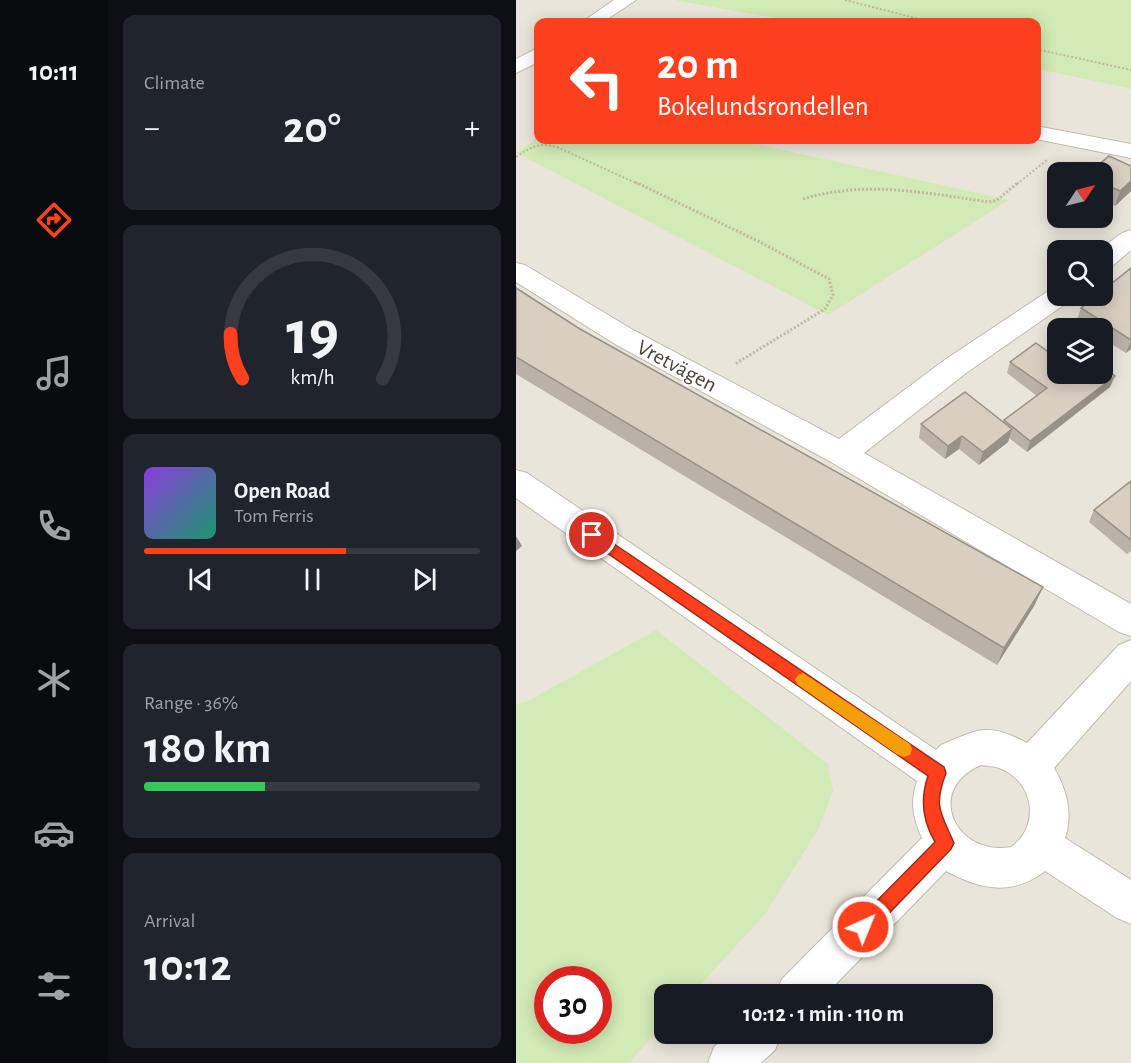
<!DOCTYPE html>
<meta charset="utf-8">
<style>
:root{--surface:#171b24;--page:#20242c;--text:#f1f3f6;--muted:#9ea1a6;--line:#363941;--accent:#fc3f1d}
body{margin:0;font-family:"Alegreya Sans",sans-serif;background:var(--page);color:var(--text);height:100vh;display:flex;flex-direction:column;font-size:22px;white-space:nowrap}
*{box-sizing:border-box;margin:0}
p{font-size:20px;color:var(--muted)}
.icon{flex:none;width:33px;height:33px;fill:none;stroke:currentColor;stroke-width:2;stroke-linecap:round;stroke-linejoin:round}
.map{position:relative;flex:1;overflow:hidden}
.side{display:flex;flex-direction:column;gap:15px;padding:15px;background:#0d0f14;width:408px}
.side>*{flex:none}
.banner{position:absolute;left:18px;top:18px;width:507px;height:126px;border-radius:12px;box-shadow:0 3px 15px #0003;background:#fc3f1d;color:#fff;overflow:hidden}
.needle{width:39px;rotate:55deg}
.tools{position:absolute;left:531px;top:162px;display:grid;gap:12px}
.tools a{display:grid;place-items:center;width:66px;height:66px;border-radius:12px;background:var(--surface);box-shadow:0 3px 15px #0003;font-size:30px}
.speed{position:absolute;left:18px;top:966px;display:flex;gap:12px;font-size:30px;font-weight:700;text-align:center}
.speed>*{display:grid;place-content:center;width:78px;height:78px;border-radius:50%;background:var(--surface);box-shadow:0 3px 15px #0003;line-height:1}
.speed .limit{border:9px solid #d22;background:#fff;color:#111}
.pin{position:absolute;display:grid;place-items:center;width:51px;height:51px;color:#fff;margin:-26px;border:3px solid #fff;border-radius:50%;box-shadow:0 2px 6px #0007}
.me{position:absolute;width:66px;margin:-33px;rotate:44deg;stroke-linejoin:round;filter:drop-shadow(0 0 4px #0008)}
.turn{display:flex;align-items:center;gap:21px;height:126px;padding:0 24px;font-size:27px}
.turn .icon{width:78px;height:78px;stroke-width:2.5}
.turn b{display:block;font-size:42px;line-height:51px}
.big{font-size:45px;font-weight:600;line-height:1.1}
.side .widget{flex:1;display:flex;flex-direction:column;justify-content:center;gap:9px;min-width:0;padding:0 21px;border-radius:12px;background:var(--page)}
.side .dial{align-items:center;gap:0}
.dial svg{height:156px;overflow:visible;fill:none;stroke:var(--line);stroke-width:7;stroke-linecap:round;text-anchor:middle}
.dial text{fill:var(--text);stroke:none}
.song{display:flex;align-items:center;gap:18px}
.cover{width:72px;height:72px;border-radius:9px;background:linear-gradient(135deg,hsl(270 70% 55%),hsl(160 70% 35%))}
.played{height:6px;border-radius:3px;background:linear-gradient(90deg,var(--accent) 60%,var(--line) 60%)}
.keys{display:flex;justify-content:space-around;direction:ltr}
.heat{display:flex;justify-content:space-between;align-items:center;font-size:33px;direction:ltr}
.charge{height:9px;border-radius:4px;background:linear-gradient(90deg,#34c759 36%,var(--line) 0)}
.trip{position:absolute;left:138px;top:984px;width:339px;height:60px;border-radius:12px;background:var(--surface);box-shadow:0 3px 15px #0003;font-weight:600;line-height:60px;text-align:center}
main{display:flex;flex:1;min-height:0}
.tabs{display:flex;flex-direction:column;width:108px;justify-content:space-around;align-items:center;background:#090b0e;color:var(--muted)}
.tabs .icon{width:42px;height:42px}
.tabs .on{color:var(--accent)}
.tabs b{font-size:27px;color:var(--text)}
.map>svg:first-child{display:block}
.residential{fill:#eae5da;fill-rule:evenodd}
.green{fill:#d2eab5;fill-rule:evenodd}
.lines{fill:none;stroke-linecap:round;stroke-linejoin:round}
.minor-casing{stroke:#c2bbae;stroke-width:2}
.path-far1{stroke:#c4b79f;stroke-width:2;stroke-dasharray:2 2;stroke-linecap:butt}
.path{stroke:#c4b79f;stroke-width:3;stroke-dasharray:2 2;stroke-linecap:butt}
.minor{fill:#fff;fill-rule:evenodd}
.wall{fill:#bab2a6}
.shaded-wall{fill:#979187}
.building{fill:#d8cfc1;stroke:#979187;stroke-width:1.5}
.route{fill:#fc3f1d;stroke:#a42913;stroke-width:1.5}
.slow{fill:#f59e0b}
.labels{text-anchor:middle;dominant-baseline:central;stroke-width:4.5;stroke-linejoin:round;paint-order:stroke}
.street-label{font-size:22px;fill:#4b4439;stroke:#fff}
</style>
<main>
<nav class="tabs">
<b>10:11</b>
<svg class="icon on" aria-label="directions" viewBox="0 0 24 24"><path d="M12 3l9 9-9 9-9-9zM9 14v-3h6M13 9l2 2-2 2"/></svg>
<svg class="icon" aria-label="music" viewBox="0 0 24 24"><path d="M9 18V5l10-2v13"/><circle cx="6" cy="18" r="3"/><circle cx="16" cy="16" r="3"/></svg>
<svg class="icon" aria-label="phone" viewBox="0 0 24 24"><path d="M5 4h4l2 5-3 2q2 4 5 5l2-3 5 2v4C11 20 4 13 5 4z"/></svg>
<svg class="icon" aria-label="climate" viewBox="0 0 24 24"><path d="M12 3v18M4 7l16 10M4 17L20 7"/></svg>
<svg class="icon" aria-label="car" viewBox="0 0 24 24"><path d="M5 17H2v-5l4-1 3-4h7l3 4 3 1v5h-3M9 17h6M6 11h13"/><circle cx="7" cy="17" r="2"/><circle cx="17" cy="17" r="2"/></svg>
<svg class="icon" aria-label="filters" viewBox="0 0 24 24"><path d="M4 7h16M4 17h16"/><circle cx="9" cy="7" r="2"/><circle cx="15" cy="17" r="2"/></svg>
</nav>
<section class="side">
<div class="widget"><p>Climate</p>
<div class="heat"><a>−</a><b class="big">20°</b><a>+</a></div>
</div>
<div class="widget dial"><svg viewBox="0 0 100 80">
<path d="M14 69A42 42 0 1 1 86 69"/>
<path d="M14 69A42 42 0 0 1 8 46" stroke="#fc3f1d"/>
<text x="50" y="56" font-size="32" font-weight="700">19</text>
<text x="50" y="72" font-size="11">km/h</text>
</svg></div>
<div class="widget">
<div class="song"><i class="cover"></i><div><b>Open Road</b><p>Tom Ferris</p></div></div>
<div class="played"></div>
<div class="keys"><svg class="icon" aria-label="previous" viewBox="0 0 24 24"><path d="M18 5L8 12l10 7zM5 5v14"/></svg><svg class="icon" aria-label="pause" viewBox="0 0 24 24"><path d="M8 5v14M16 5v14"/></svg><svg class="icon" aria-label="next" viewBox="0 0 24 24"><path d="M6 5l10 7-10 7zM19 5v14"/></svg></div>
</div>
<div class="widget"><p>Range · 36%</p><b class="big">180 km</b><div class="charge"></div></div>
<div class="widget"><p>Arrival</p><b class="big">10:12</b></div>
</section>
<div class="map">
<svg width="615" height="1063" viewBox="0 0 615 1063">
<rect width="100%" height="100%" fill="#f6f3ec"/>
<path class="residential" d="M0 0H157L279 22H22V140H520L521 69 615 89V1063H0ZM542 172H586V218H542ZM542 250H586V296H542ZM542 328H586V374H542ZM32 980H82V1030H32ZM148 994H466V1034H148Z"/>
<g class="green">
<polygon points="157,0 615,0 615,89 521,69 520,22 279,22"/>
<polygon points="22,137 22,140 222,140 493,200 312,315 1,153"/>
<path d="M140 630 312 764 317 791 302 830 250 913 176 994H148V1024L113 1063H0V705L12 701ZM32 980H82V1030H32Z"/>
</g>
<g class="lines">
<g class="minor-casing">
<g id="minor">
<polygon points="98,0 120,0 87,22 66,22"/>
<polygon points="22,48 22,62 0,73 0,59"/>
<polygon points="520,126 615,144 615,158 520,139"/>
<polygon points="615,230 615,250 595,267 586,269 586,250 583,250 606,233"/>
<polygon points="0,263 9,265 117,330 323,439 430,359 534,290 542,288 542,296 555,296 552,302 450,373 348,453 615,604 615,636 603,632 315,462 99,344 0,282"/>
<path d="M0 470 11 473 420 750 425 745C462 729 472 722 511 743L603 645 615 640V681L538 768C551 790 557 814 549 838L615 880V924L601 918 529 871C495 897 464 889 430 871L310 994H260L266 979 406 838C397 818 394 802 401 781L0 498ZM465 765C470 766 478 766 483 768 517 780 526 825 495 847 440 857 407 790 465 765Z"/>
<polygon points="212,1034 265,1034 259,1050 245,1063 192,1063 198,1047"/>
</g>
</g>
<g class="path-far1">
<polyline points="329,0 415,22"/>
<polyline points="520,49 615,70"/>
<path d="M0 157C15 147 23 142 41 147L122 184"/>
<polyline points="501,184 532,159"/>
</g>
<g class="path">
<polyline points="119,182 244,242 313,279 317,295 309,309 219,364"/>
<path d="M287 199C349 180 410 193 473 202L481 200 503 182"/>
</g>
<use href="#minor" class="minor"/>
</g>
<g class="wall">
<polygon points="615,166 615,191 599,206 586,200 586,172"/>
<polygon points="615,268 615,349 610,353 586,338 586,328 571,328 560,322 565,308"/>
<polygon points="0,288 64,329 527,587 518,606 481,665 0,374"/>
<polygon points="494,362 594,387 511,452 493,438 492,442 463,465 443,449 429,459 403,438 405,424 487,422 488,420 521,396 491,373"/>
<polygon points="615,481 615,551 611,554 573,522 578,510"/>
</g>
<g class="shaded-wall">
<polygon points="615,181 615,191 599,206 604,191"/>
<polygon points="615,341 615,349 610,353"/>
<polygon points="599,376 594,387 511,452 514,441"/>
<polygon points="496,429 492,442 463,465 467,452"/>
<polygon points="446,436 443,449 429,459 432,446"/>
<polygon points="0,536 6,546 0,551"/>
<polygon points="527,587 518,606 481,665 488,648"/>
</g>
<g class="building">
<polygon points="593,156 615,166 615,181 604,191 586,183 586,172 574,172"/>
<polygon points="615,268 615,340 565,308 581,296 586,296 586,291"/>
<polygon points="0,288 64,329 527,587 488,648 0,357"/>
<polygon points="520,343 542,359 542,374 586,374 586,366 599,376 514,441 488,420 531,388 494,362"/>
<polygon points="449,392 496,429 467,452 446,436 432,446 405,424"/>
<polygon points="615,481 615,540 578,510"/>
</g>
<path class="route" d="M76 529 428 767 430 773C417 807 425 813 438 843L435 849 353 934 347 936 341 934 338 927 341 921 419 842C406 820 404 799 412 776L71 539 69 535 71 531Z"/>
<polygon class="slow" points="287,673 394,744 396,749 394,755 388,757 382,755 282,685 279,680 282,675"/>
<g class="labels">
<g class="street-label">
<text transform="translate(161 366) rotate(28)">Vretvägen</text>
</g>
</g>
</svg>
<div class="tools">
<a><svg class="needle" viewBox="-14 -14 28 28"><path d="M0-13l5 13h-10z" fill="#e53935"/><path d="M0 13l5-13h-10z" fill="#9ea1a6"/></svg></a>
<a><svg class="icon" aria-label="search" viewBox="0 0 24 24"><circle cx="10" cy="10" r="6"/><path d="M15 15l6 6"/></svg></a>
<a><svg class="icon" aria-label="layers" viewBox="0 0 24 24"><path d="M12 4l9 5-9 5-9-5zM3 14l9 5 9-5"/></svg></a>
</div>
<div class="speed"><div class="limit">30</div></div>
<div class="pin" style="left:76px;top:535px;background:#d93025"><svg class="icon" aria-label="arrive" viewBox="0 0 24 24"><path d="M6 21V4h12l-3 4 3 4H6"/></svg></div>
<svg class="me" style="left:347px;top:927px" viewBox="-20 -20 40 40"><circle r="17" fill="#fc3f1d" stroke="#fff" stroke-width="3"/><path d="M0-11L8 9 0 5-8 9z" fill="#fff"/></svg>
<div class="trip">10:12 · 1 min · 110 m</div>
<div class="banner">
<div class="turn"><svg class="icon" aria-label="left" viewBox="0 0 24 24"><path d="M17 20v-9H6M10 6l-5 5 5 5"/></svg><div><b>20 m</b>Bokelundsrondellen</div></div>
</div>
</div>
</main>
